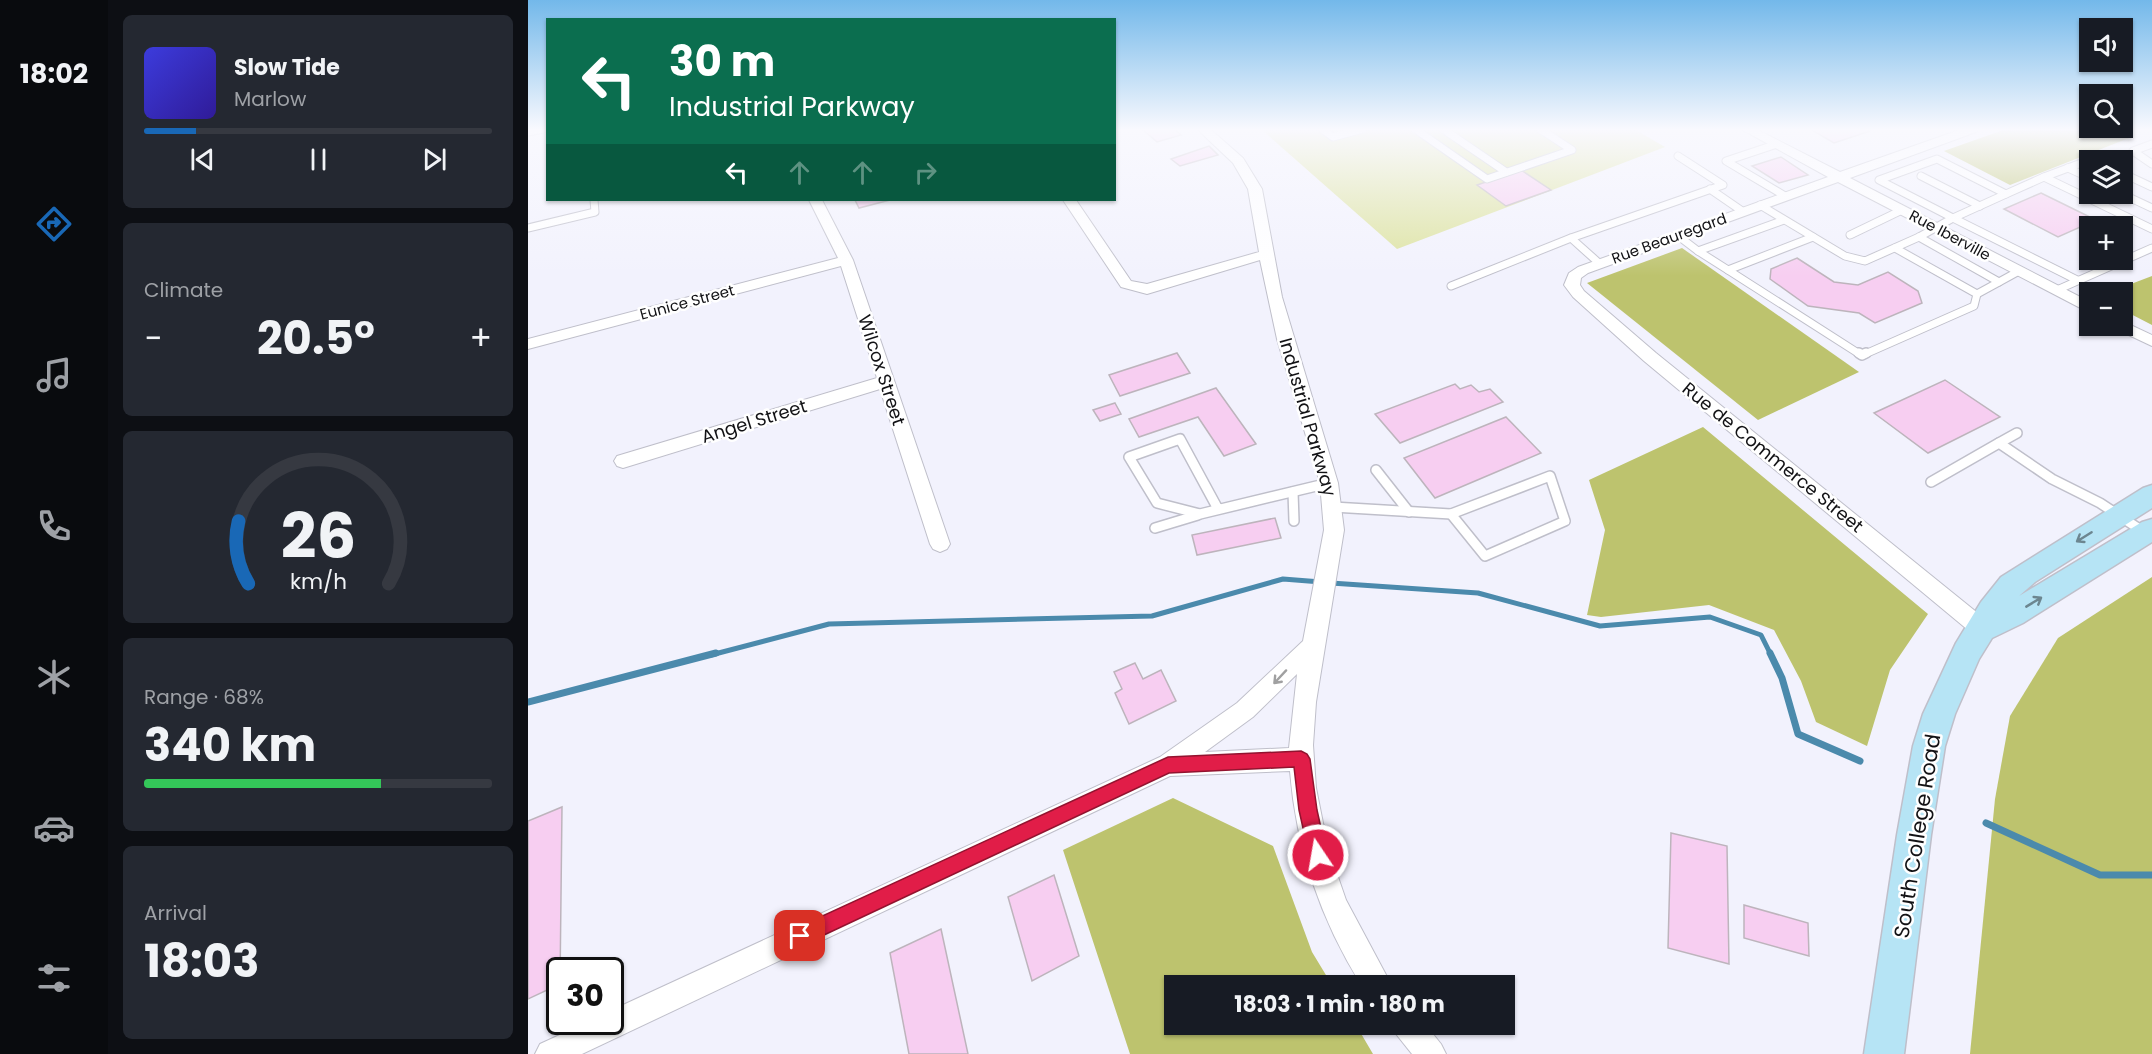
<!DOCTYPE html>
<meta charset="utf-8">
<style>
:root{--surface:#171b24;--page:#242831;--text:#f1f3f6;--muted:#9ea1a6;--line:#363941;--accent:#1968b6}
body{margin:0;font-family:Poppins,sans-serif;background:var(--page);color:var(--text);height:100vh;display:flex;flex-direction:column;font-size:22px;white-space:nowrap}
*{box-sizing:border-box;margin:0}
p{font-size:20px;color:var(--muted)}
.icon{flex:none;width:33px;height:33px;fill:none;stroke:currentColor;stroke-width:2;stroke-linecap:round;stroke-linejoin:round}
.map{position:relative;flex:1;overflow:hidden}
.details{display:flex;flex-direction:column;gap:15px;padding:15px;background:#0d0f14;width:420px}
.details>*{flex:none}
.top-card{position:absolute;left:18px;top:18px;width:570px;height:183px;border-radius:0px;box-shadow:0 2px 4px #0004;background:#0b6e4f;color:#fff;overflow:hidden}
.buttons{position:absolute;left:1551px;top:18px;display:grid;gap:12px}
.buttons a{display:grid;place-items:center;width:54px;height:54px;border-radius:0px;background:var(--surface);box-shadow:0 2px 4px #0004;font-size:30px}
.speed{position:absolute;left:18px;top:957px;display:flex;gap:12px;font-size:30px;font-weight:700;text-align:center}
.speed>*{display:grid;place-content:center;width:78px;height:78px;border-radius:50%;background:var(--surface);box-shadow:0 2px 4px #0004;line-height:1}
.speed .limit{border:3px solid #111;border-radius:9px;background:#fff;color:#111}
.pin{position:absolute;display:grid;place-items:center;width:51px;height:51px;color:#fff;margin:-26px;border-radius:12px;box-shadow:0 3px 9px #0006}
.me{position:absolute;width:66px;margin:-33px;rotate:348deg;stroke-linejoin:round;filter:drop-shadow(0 0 4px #0008)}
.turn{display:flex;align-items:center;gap:21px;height:126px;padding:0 24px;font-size:27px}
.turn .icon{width:78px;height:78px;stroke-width:2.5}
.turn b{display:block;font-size:42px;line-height:51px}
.lanes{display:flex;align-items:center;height:57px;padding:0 24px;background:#0003;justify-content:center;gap:30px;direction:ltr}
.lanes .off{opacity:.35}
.big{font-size:45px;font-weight:700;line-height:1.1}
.details .tile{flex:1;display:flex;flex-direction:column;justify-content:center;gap:9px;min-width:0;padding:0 21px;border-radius:9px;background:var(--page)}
.details .dial{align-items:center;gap:0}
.dial svg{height:156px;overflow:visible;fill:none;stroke:var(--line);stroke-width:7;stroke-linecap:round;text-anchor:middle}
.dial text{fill:var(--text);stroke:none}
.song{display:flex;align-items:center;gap:18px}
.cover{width:72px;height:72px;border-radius:9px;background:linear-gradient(135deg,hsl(240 70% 55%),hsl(250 70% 35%))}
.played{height:6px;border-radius:3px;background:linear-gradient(90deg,var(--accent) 15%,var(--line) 15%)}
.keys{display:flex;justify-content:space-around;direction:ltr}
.heat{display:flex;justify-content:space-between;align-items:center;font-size:33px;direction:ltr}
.charge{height:9px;border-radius:4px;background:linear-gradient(90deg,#34c759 68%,var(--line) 0)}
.trip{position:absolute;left:636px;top:975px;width:351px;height:60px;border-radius:0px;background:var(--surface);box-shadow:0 2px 4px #0004;font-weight:700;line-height:60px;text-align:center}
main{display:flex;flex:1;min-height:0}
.dock{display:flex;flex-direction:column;width:108px;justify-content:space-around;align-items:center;background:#090b0e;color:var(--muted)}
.dock .icon{width:42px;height:42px}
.dock .active{color:var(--accent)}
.dock b{font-size:27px;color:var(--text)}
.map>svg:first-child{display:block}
.green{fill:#dde3a1}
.forest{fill:#bdc36e}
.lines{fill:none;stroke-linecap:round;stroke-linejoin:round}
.stream-far1{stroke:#4b8aac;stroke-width:5}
.stream{stroke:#4b8aac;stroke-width:7}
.building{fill:#f7cef1;stroke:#bdb4bc;stroke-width:1.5}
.lane-far1-casing{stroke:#bfbfca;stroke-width:9}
.lane-casing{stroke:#bfbfca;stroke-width:12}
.street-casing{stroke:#bfbfca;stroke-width:2}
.secondary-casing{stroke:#bfbfca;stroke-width:3}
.lane-far1{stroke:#fff;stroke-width:7}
.lane{stroke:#fff;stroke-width:9}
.street{fill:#fff;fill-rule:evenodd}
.secondary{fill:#b6e4f5;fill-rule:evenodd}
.oneway{stroke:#6c8690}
.oneway2{stroke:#a0a0a1}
.route{fill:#e11d48;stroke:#92132f;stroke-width:1.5}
.labels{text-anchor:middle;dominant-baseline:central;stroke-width:5;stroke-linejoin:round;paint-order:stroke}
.far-street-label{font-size:15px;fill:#121215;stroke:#fff}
.street-label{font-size:18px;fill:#121215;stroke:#fff}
.near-street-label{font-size:21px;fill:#121215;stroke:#fff}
</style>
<main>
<nav class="dock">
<b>18:02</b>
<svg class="icon active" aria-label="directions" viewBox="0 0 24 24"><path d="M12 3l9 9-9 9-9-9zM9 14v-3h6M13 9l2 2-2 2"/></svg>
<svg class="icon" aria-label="music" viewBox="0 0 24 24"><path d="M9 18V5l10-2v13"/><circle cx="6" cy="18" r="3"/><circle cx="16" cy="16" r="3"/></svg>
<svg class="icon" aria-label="phone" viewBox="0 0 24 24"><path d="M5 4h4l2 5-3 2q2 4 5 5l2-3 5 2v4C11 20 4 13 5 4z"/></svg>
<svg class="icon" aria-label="climate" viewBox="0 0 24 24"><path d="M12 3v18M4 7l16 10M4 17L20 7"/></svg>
<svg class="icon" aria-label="car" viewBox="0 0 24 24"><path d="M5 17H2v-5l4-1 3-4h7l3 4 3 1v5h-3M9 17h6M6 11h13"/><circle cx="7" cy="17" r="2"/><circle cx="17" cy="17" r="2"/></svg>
<svg class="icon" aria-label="filters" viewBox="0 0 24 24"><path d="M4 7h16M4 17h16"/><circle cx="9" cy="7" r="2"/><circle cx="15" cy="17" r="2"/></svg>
</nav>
<section class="details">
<div class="tile">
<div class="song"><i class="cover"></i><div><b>Slow Tide</b><p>Marlow</p></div></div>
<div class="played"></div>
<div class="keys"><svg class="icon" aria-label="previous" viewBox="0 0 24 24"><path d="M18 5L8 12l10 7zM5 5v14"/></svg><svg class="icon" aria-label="pause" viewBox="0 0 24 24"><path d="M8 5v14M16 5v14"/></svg><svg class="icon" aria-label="next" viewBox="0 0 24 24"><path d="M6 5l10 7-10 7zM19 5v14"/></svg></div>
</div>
<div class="tile"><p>Climate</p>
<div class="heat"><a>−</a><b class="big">20.5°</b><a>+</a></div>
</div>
<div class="tile dial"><svg viewBox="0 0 100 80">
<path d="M14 69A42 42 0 1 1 86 69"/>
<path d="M14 69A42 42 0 0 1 9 37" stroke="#1968b6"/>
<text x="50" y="56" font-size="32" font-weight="700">26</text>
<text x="50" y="72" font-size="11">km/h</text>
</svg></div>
<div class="tile"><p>Range · 68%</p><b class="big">340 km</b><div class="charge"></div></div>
<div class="tile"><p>Arrival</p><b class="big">18:03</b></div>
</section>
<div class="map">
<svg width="1624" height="1054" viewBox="0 0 1624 1054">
<rect width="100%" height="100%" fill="#f2f2fd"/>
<polygon class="green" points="733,129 1106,129 1137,147 869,249"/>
<g class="forest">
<polygon points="1478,129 1580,129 1601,138 1482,185 1416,151"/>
<polygon points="1154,248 1331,372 1230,420 1059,283"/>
<polygon points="1624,276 1624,325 1595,310 1594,292 1582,292"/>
<polygon points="1175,427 1400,614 1362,670 1339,746 1288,722 1273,681 1246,630 1181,605 1073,617 1059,615 1077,530 1061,480"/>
<polygon points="1624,577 1624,1054 1442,1054 1467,799 1482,716 1530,638"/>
<polygon points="645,798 745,846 784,952 804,985 646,986 646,1024 828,1025 845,1054 602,1054 535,850"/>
</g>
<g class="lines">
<g class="stream-far1">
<polyline points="803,583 950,593 1072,626 1182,617 1233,635 1243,655"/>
<polyline points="183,655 301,624 624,616 755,579 793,582"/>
</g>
<g class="stream">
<polyline points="1242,653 1254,678 1270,734 1332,761"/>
<polyline points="0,702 188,653"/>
<polyline points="1458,823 1572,875 1624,875"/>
</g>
</g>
<g class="building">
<polygon points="614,129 646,129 653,135 629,142"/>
<polygon points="1282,129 1338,129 1342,131 1306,143"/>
<polygon points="681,146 690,155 652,166 643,159"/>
<polygon points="1253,157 1280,175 1251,183 1224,166"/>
<polygon points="993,170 1023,190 978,206 949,185"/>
<polygon points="1513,193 1568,220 1530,237 1476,209"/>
<polygon points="327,200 362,200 331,208"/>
<polygon points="1269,258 1306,282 1330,285 1360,272 1390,291 1394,303 1347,323 1331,313 1280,306 1242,279 1243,269"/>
<polygon points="649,353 662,373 592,396 581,375"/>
<polygon points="1417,380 1472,417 1400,453 1346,413"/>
<polygon points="927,384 932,389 943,385 951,392 962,389 975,402 872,443 847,414"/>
<polygon points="688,388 728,444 696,456 670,417 611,437 601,419"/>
<polygon points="587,403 593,414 572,421 565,410"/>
<polygon points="978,417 1013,453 907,498 876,458"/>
<polygon points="747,518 753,538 669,555 664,535"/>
<polygon points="607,663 615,679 633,670 648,701 601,724 587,693 594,689 586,672"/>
<polygon points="34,807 32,984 0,999 0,821"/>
<polygon points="1143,833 1199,846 1201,964 1140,948"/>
<polygon points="526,875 551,956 504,981 480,897"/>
<polygon points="1216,905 1280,923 1281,956 1216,938"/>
<polygon points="413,929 440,1054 381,1054 362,953"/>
</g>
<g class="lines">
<g class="lane-far1-casing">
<g id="lane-far1">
<polyline points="794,129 805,137 835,129"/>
<polyline points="887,129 959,179 1044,150 1012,129"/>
<polyline points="915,129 978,172"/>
<polyline points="0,132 15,129"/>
<polyline points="1249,144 1198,161 1257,196"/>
<polyline points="1624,144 1605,151 1624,164"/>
<polyline points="1540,168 1562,178"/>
<polyline points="1594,173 1624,187"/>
<polyline points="1393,176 1452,206"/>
<polyline points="1516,177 1564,159 1568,160"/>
<polyline points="1182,189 1214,211"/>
<polyline points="1594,194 1624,208"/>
<polyline points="1232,205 1317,256 1337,261 1391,237 1425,218 1351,180 1409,159 1478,194 1516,177 1624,229"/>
<polyline points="1425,218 1549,280"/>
<polyline points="1425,218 1478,194"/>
<polyline points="1256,220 1170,251 1200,270 1285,237"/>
<polyline points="0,228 67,212 66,200"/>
<polyline points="1149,235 1170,251"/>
<polyline points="1322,235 1374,210"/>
<polyline points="1391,237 1471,282 1491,271"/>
<polyline points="1367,248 1449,294 1471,282"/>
<polyline points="1072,264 1043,238 1195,185 1150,156"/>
<polyline points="1200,270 1333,355"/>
<polyline points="923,286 1043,238"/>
<polyline points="1529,290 1624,248"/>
<polyline points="1335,355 1446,306 1449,294"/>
</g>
</g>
<g class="lane-casing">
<g id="lane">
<polyline points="1331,353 1334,355 1338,353"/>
<polyline points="1471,443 1489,433"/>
<polyline points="848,470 881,512"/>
<polygon points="1022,476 1037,521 957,556 923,514"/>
<polyline points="1403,482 1471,443 1524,479 1572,503 1616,532"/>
<polyline points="765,492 766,521"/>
<polyline points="805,507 923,514"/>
<polyline points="690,509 652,439 601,457 629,503 672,514 801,483"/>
<polyline points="627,528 670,515"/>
</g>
</g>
<g class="street-casing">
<g id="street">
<path d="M669 129H682L715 158 734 189 754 297 810 483 816 530 788 702 785 745 788 788 800 848 818 900 864 986H834C793 921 768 847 762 771L642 776 54 1054H7L12 1044 60 1022H82V1011L632 757 709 703 775 641 796 530 792 483 749 339 732 260 619 294 593 287 535 200H548L603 281 619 284 731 252 720 189 705 163ZM769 674 761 748 677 752 725 717Z"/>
<polygon points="1213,129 1228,129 1312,172 1434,129 1450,129 1448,132 1322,178 1562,302 1562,313 1310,182 1060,273 1053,278 1052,285 1056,291 1128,353 1462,623 1465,629 1462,635 1454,638 1446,635 1116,361 1045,297 1036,285 1041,273 1050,267 1300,177"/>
<polygon points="281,200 294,200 325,260 422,544 419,549 412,552 405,549 402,544 352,389 95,468 89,466 86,461 89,456 349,378 313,266 0,349 0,339 310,258"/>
<polygon points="1594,321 1624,335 1624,346 1588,329 1586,326 1594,326"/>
<polygon points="864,1024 897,1024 913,1044 918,1054 884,1054 868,1034"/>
</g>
</g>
<g class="secondary-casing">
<polygon id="secondary" points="1624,485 1624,508 1507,582 1491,596 1614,522 1624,519 1624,542 1495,623 1464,638 1451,659 1427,714 1417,746 1403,835 1376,1054 1336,1054 1369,835 1385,746 1395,714 1428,643 1453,602 1473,577 1615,488"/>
</g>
<use href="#lane-far1" class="lane-far1"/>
<use href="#lane" class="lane"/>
<use href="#street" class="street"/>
<use href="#secondary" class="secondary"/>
</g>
<defs><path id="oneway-shaft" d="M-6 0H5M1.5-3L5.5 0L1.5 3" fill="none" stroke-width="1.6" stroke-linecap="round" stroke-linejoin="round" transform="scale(1.5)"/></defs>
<g class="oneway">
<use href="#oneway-shaft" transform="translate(1556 537) rotate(148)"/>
<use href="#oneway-shaft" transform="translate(1506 602) rotate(-31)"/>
</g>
<use class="oneway2" href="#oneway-shaft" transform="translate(752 677) rotate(133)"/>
<linearGradient id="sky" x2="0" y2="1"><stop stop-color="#73b8ea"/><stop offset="0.47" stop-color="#f9f9fe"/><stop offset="1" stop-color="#f9f9fe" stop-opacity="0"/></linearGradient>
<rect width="1624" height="276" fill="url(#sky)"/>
<polygon class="route" points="773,751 779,754 782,759 789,810 799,855 796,861 790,864 783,861 781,855 771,810 766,767 641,773 279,943 272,946 266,943 263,936 266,929 640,757"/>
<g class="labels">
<g class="far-street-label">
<text transform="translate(1422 235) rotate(28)">Rue Iberville</text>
<text transform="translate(1141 238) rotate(-20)">Rue Beauregard</text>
<text transform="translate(159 302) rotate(-15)">Eunice Street</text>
</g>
<g class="street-label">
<text transform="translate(354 370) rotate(72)">Wilcox Street</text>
<text transform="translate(780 417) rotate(74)">Industrial Parkway</text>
<text transform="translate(226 421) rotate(-17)">Angel Street</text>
<text transform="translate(1245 457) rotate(39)">Rue de Commerce Street</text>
</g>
<g class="near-street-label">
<text transform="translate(1389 836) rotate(-81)">South College Road</text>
</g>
</g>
</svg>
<div class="buttons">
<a><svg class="icon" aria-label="sound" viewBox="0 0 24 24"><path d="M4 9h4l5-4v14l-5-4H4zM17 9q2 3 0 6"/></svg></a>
<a><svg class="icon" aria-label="search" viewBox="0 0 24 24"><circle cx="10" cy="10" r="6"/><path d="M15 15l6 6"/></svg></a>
<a><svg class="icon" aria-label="layers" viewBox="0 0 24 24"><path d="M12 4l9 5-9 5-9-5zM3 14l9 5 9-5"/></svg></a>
<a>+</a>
<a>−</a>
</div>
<div class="speed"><div class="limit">30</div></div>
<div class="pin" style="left:272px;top:936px;background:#d93025"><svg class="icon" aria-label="arrive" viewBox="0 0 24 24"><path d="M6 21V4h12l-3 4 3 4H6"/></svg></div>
<svg class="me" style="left:790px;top:855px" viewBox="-20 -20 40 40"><circle r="17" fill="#e11d48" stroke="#fff" stroke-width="3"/><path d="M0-11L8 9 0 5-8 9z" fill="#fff"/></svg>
<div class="trip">18:03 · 1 min · 180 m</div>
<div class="top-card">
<div class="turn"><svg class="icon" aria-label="left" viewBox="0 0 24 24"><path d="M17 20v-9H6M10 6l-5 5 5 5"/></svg><div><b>30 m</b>Industrial Parkway</div></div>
<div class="lanes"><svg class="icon" aria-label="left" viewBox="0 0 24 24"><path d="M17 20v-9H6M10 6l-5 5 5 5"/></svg><svg class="icon off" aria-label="ahead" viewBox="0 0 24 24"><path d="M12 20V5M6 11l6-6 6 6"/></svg><svg class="icon off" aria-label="ahead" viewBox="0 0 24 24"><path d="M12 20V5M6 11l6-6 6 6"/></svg><svg class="icon off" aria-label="right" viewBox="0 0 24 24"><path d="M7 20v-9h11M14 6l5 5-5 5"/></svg></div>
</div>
</div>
</main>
